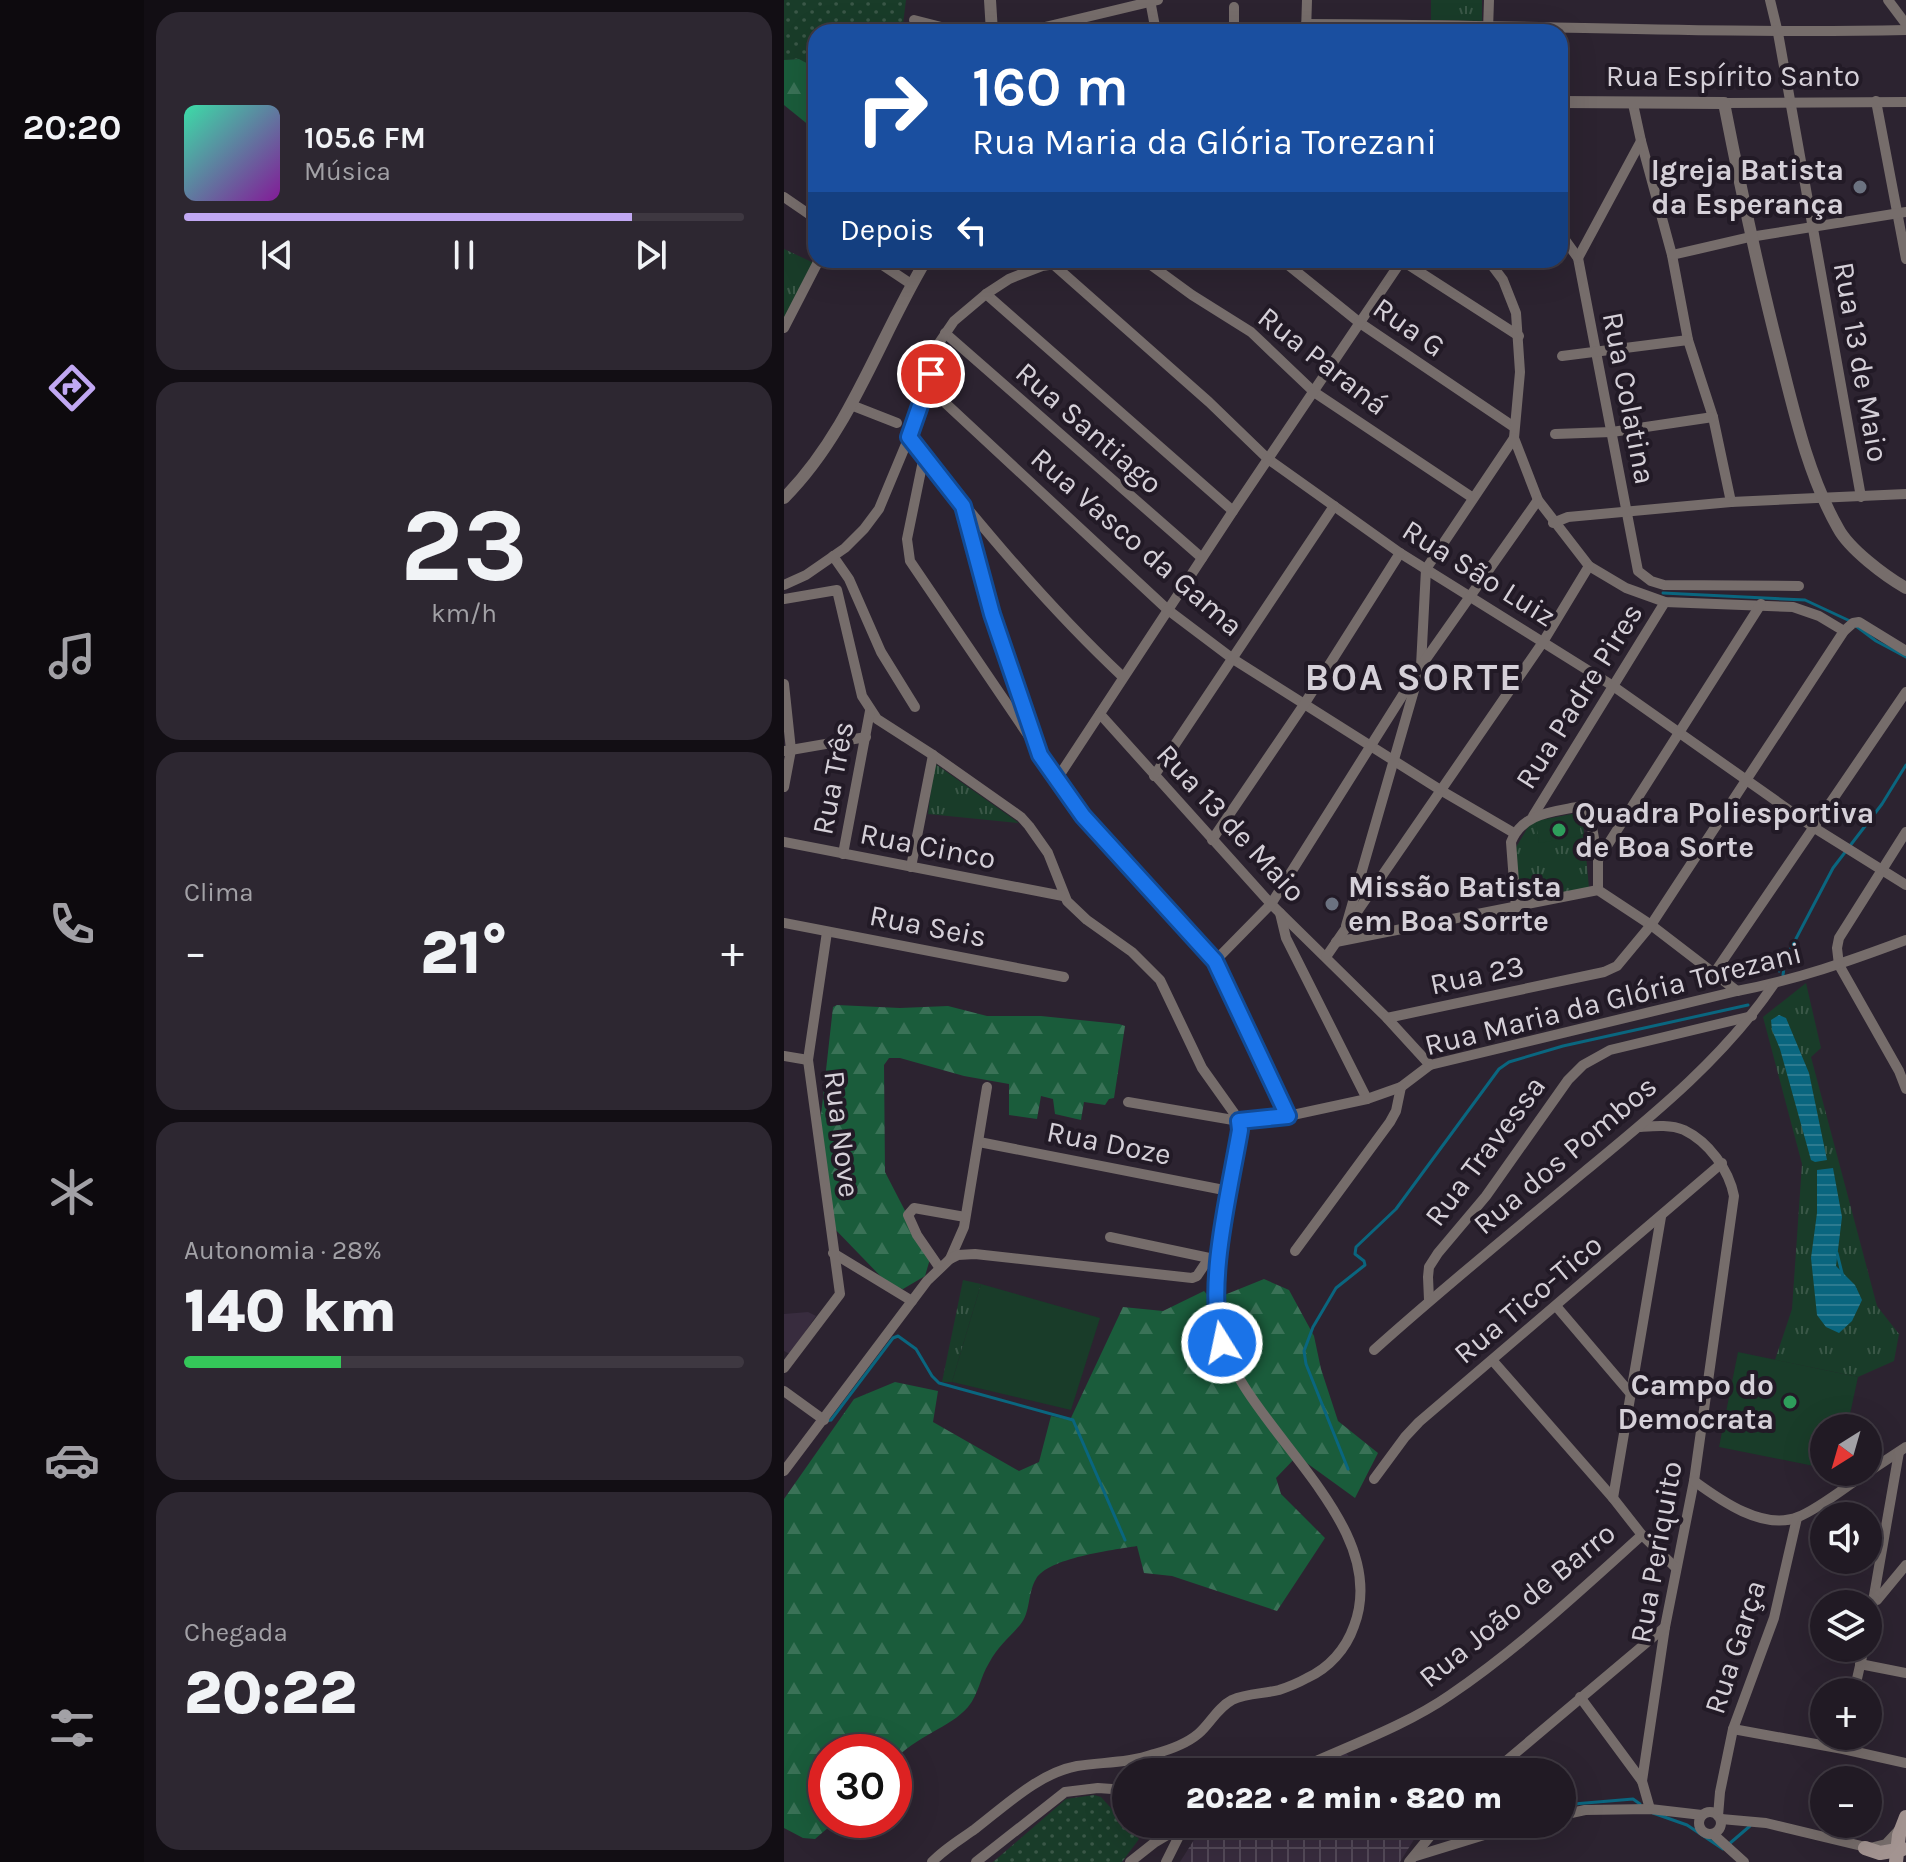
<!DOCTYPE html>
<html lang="pt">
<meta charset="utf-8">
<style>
:root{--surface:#211a24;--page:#2d2731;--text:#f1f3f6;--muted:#a2a1a6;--line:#3e3841;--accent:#c1a8f3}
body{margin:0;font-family:Karla,sans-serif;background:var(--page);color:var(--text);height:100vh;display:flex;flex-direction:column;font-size:30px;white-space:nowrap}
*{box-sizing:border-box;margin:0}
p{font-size:26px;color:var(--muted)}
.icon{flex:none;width:44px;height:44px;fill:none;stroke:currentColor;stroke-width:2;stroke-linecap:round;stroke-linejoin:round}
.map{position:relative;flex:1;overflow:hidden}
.drawer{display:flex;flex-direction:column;gap:12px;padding:12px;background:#120e14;width:640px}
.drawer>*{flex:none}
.banner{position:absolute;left:24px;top:24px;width:760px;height:244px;border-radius:24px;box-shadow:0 8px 32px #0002,0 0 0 2px var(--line);background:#1a4fa0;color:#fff;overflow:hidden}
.needle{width:52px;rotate:217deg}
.fabs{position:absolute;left:1026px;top:1414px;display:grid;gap:16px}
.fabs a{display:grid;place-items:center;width:72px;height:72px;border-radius:50%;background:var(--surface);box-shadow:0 8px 32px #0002,0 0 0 2px var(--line);font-size:40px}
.speed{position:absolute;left:24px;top:1734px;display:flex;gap:16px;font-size:40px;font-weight:700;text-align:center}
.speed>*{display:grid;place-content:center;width:104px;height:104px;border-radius:50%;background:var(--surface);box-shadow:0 8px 32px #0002,0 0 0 2px var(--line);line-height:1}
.speed .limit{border:12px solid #d22;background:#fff;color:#111}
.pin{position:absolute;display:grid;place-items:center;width:68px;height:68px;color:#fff;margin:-34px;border:4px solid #fff;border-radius:50%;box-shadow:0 2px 8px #0007}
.me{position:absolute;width:88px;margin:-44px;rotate:350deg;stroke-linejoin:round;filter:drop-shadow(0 0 6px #0008)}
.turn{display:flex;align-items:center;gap:28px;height:168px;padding:0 32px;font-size:36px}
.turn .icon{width:104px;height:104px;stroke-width:2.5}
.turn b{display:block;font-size:56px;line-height:68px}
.then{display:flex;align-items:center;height:76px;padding:0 32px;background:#0003;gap:16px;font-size:30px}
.big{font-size:60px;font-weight:800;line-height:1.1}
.drawer .tile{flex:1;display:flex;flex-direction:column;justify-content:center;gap:12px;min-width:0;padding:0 28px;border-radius:24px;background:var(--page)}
.drawer .dial{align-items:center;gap:0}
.dial b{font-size:104px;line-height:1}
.song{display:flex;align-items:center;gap:24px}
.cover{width:96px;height:96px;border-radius:12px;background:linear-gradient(135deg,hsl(160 70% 55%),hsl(290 70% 35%))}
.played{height:8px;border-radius:4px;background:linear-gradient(90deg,var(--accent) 80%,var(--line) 80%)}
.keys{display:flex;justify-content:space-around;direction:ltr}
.heat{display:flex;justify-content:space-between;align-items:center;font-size:44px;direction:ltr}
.charge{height:12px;border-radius:6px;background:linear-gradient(90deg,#34c759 28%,var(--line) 0)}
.trip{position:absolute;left:328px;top:1758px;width:464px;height:80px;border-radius:40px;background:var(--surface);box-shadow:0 8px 32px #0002,0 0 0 2px var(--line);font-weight:800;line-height:80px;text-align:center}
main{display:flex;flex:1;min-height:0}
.dock{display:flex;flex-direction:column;width:144px;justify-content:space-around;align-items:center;background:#0d0a0e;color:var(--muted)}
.dock .icon{width:56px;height:56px}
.dock .on{color:var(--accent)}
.dock b{font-size:36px;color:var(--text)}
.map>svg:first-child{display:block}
.built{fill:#382c3e}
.industrial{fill:url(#industrial-grid)}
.grass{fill:url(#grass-dots)}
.forest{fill:url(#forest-firs)}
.park{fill:url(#park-tufts)}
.pitch{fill:#193c29}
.water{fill:url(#water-rules)}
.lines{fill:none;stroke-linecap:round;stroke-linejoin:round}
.stream{stroke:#0a667f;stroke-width:3}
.minor{stroke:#766d6b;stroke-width:10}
.tertiary{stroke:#766d6b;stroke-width:12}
.secondary{stroke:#a39491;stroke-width:14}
.route-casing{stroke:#114b97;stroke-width:20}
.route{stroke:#1a73e8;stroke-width:14}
.worship-dot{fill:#6b7280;stroke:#221a26;stroke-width:3}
.leisure-dot{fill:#2e9e5b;stroke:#221a26;stroke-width:3}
.labels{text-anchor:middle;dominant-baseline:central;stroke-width:8;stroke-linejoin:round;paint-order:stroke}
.street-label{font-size:30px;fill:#d5d0d8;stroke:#221a26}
.poi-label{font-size:30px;font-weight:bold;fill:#d5d0d8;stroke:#221a26;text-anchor:end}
.district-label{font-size:38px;font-weight:bold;letter-spacing:2px;fill:#d5d0d8;stroke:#221a26}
</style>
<main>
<nav class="dock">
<b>20:20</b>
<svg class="icon on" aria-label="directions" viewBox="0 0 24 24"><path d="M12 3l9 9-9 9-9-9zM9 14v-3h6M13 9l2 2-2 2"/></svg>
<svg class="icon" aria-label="music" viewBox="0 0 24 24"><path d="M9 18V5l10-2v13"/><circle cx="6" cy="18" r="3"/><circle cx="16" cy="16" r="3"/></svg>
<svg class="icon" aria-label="phone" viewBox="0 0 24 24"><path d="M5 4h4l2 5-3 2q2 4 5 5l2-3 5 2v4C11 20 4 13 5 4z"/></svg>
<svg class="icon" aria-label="climate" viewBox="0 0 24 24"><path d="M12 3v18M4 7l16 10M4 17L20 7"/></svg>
<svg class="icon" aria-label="car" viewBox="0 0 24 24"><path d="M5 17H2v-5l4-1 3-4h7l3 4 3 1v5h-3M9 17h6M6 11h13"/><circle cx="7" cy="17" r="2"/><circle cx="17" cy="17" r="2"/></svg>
<svg class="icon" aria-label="filters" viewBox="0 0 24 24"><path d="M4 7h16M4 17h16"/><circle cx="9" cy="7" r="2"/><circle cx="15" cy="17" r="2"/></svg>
</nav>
<section class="drawer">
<div class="tile">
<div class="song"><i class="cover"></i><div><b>105.6 FM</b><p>Música</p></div></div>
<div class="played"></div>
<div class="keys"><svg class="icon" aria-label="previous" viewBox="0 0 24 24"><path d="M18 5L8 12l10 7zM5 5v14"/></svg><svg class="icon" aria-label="pause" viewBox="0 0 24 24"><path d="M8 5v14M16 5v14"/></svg><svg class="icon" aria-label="next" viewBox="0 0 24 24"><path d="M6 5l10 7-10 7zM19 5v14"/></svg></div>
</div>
<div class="tile dial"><b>23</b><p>km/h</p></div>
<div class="tile"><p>Clima</p>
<div class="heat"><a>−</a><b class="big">21°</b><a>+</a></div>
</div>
<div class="tile"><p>Autonomia · 28%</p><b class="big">140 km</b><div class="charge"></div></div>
<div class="tile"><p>Chegada</p><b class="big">20:22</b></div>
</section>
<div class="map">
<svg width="1122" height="1862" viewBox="0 0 1122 1862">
<defs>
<pattern id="industrial-grid" width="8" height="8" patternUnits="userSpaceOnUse" patternTransform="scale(2)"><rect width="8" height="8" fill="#382c3e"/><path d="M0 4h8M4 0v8" fill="none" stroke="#544a59"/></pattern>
<pattern id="grass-dots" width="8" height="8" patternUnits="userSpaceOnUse" patternTransform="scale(2)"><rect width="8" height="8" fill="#193c29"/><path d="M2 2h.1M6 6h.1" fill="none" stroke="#3a5747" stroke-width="1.8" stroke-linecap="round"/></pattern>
<pattern id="forest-firs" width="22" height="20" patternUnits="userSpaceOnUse" patternTransform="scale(2)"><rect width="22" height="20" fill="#1a5c3b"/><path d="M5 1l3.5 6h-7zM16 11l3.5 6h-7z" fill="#3a7257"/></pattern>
<pattern id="park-tufts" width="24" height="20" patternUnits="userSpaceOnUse" patternTransform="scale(2)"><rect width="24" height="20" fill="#193c29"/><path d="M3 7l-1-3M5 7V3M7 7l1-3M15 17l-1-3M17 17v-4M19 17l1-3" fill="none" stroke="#3a5747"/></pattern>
<pattern id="water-rules" width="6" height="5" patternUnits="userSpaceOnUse" patternTransform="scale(2)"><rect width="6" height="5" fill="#0a667f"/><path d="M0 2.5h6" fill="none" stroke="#2d7b90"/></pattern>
</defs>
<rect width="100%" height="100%" fill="#2c2330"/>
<polygon class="built" points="24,1312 32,1316 6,1354 0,1351 0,1314"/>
<g class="industrial">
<polygon points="562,1753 579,1772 519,1772"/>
<polygon points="420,1824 625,1824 634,1833 616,1862 396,1862"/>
</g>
<g class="grass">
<polygon points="0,0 122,0 118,32 32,32 32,68 15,59 0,60"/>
<polygon points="310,1795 317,1797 355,1839 338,1862 209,1862 282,1799"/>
</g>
<g class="forest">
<polygon points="15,59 32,68 32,131 0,105 0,60"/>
<polygon points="53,1005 116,1008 164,1006 203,1016 257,1016 335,1024 341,1026 330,1098 325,1099 321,1105 300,1102 297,1120 271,1114 269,1099 257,1096 253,1119 225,1115 225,1084 180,1076 116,1058 105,1058 100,1065 101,1172 146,1259 141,1276 119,1289 106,1286 47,1225 36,1124 49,1007"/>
<path d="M480 1279 505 1290 530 1336 537 1369 554 1421 594 1453 571 1498 513 1456 492 1478 497 1494 541 1538 493 1611 388 1576 360 1573 353 1546C328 1550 264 1558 252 1579 243 1594 247 1612 236 1625 224 1639 215 1645 205 1663 196 1677 195 1694 184 1707 166 1728 131 1736 110 1761V1752H42V1820H53L31 1839 19 1838 0 1828V1499L70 1399 111 1382 154 1391 149 1422 235 1471 255 1462 267 1416 286 1420 339 1307 379 1311 420 1291 428 1300Z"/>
</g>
<g class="park">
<polygon points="647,0 698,0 698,21 647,20"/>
<polygon points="0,249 30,263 0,324"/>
<polygon points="150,763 235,823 144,814"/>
<polygon points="798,812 805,888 739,902 728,854 747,822"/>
<polygon points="1022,983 1037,1048 1027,1057 1093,1306 1115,1334 1110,1361 1074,1377 991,1360 1008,1309 1018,1164 979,1017"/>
<polygon points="179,1280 197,1284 168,1382 158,1382"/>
</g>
<g class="pitch">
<polygon points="794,814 797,836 755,843 752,823"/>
<polygon points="197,1284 316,1318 287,1410 168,1382"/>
<polygon points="954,1352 1074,1377 1063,1428 1040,1428 1040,1468 935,1447"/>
</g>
<g class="water">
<polygon points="995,1015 1002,1018 1025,1073 1043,1160 1031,1162 1027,1160 996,1049 988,1030 987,1020"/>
<polygon points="1049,1168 1058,1217 1052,1266 1071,1285 1078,1300 1068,1321 1055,1333 1042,1327 1033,1315 1027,1258 1033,1213 1033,1170"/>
</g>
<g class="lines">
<g class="stream">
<polyline points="879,593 1021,600 1066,621"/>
<polyline points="1072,626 1092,641 1122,657"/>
<polyline points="995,971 1049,868 1098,804 1122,765"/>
<polyline points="999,975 1001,960"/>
<polyline points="1053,1253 1059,1277"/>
<polyline points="41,1421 47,1420 109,1338 114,1336 132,1349 148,1376 155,1383 289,1420 341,1540"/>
<polyline points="564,1469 522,1364 520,1351 529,1327 552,1288 581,1265 580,1261 571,1254 572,1247 612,1209 715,1069 725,1062 779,1046 964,1005"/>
<polyline points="778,1805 849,1799 856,1804"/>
<polyline points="869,1813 903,1825 939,1849"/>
<polyline points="669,1838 713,1824"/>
<polyline points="945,1844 966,1826"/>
</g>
<g class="minor">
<polyline points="366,0 372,32"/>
<polyline points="986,0 994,33 1077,497"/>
<polyline points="1104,0 1122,24"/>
<polyline points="130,20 177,32"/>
<path d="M522 24C722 24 922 34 1122 30"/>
<polyline points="704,30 705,0"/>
<polyline points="240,32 374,0"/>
<polyline points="450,32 450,7"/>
<polyline points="522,32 523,0"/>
<polyline points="1092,101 1122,259"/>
<polyline points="940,103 1122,102"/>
<polyline points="849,104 857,141 888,255 904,340 929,417 947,502"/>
<polyline points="0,197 32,219"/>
<polyline points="776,233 794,258 854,571 867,581 880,585 1015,586"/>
<polyline points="888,255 966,237 1122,212"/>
<polyline points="794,258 857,141"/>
<polyline points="91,260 127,284"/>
<polyline points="360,260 408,295 467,332 530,392 689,498"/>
<polyline points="498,260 576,323 730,427"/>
<polyline points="617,260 735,336"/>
<polyline points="704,260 719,280 732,313 736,372 730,438 754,500 805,566 842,588 881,602 1009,607 1035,616 1060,631"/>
<polyline points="270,265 425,402 484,459 616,553 829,686 1029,827 1122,885"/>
<polyline points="202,294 449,511"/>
<polyline points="0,328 35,260"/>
<polyline points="161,333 418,558"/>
<polyline points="778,356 904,340"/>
<polyline points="143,386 384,610 449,659 658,791 730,833"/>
<polyline points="67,405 113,423"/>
<polyline points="771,434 828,432 929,417"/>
<path d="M125 437C193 521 260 603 339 677"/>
<polyline points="140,456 123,539 126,561 299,816 431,961 504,1116"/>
<polyline points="180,509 208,614 254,745"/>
<polyline points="769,523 784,517 947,502 1122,494"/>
<polyline points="49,556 65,579 97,652 131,707"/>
<polyline points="0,585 22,575 61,548 80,529 95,509 125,437 155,343 170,321 202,294 225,279 258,266 298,260"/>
<path d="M0 599 53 590 78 696 93 719 149 755 237 817 245 826 264 853 283 901 303 920 348 952 376 980 418 1068 450 1113 456 1126C452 1189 421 1268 435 1330 456 1426 610 1521 570 1626 562 1649 545 1668 523 1678 514 1683 504 1687 495 1690 479 1694 463 1693 448 1700 433 1708 426 1724 414 1734 402 1744 385 1750 370 1754 345 1763 319 1762 293 1766 255 1773 221 1806 191 1829 177 1839 160 1849 148 1862"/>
<polyline points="0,684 7,750 0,787"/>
<polyline points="316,714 487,904 603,1018 646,1065"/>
<polyline points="1,751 82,737"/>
<polyline points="370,776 550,506"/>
<polyline points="273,779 449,511 618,260"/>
<polyline points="749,816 881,602"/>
<polyline points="1122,832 1055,938 1053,948 1055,965 1115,1071 1122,1089"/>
<polyline points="428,840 521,703 616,553"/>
<polyline points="0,842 279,896"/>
<polyline points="59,854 86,711"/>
<polyline points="814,860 977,604"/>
<polyline points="127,867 149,755"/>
<path d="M732 908 727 842C739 812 770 812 798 806L805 811 814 860V890"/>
<polyline points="496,913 502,938 583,1099"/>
<polyline points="0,923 280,977"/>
<polyline points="562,926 637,666 642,569 730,438"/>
<polyline points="552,942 814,890 867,925 953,991"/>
<polyline points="542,957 759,642 805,566"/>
<polyline points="431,961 487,904 637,666 754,500"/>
<polyline points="931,972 1122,692"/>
<polyline points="603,1018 820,972 833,966 867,925 1060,631 1069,623 1075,622 1122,651"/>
<polyline points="0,1056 24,1060"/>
<path d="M344 1102 455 1121 504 1116 583 1099 617 1087 646 1065 953 991C1012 980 1066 961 1122 940"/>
<path d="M855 1127C869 1126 886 1124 900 1130 925 1142 945 1170 950 1196L910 1481 881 1627 858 1781 866 1809"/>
<polyline points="195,1142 445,1191"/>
<polyline points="326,1237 430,1259"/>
<polyline points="511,1251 606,1122 612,1111 617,1087"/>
<polyline points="49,1253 128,1301"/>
<polyline points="166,1259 180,1227 203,1087"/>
<polyline points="155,1267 133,1235 124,1215 130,1208 181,1217"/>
<polyline points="645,1300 644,1277 645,1267 654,1253 702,1196 784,1080 799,1065 826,1050 968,1016"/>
<polyline points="772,1306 847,1394"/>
<path d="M590 1350C658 1289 729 1231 800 1172 868 1116 940 1058 990 984"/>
<polyline points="709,1361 829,1498 858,1535 892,1568"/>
<polyline points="0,1368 56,1294 24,1060 43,932"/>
<polyline points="0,1391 40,1420"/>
<polyline points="0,1471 143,1281 166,1259 174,1255 191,1254 408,1278 413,1276 425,1258"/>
<polyline points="1084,1472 1122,1447"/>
<polyline points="590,1479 621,1437 635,1422 938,1163"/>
<path d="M910 1481C936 1500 979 1531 1014 1517 1035 1509 1064 1485 1084 1472"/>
<polyline points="829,1498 877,1217"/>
<polyline points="1093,1600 1122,1565"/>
<polyline points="1084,1630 1115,1452"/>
<polyline points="1076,1664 1122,1673"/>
<polyline points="1070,1692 1080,1648"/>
<polyline points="796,1697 858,1781"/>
<polyline points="949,1729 1059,1749 1122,1763"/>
<path d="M508 1772C559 1748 620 1727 666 1695 735 1648 796 1591 858 1535"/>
<polyline points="709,1772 881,1627"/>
<circle cx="926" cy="1823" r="11"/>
<polyline points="778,1815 801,1810 866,1809 918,1815"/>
<polyline points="934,1816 936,1792 949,1729 990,1618 1013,1518"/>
<polyline points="937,1819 982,1823 1086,1848 1102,1844 1116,1829"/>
<polyline points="929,1834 960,1862"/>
<polyline points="632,1856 736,1824"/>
<polyline points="192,1862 281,1792 314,1788 342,1790"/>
<polyline points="346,1862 370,1843 402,1824"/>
<polyline points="382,1862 401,1824"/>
<polyline points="625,1862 656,1824"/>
</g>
<g class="tertiary">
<polyline points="206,0 208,32"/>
<path d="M776 102 940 103C957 190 975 275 997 360 1011 416 1025 477 1054 528 1065 549 1101 576 1122 588"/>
<path d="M0 498C66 432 95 338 142 260"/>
</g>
<g class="secondary">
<polyline points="1081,1848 1096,1853 1119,1849"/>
<polyline points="1112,1862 1115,1835 1122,1817"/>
</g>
</g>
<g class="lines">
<g class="route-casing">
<path id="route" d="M147 374 125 437 179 506 208 614 256 755 299 816 431 961 504 1116 455 1121 456 1130C446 1190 421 1286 438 1343"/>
</g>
<use href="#route" class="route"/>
</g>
<g class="worship-dot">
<circle cx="1076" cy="187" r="8"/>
<circle cx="548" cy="904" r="8"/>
</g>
<g class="leisure-dot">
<circle cx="775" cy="830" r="8"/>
<circle cx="1006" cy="1402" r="8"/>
</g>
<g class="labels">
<g class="street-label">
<text x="949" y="76">Rua Espírito Santo</text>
<text transform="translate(625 327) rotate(35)">Rua G</text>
<text transform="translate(539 361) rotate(38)">Rua Paraná</text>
<text transform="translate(1077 362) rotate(80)">Rua 13 de Maio</text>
<text transform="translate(845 398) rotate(79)">Rua Colatina</text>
<text transform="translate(305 428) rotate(41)">Rua Santiago</text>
<text transform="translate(353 542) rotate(41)">Rua Vasco da Gama</text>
<text transform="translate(695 573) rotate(32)">Rua São Luiz</text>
<text transform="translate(795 696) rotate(-58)">Rua Padre Pires</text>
<text transform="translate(49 778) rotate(-79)">Rua Três</text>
<text transform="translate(447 823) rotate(47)">Rua 13 de Maio</text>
<text transform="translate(144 846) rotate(11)">Rua Cinco</text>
<text transform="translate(144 926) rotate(11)">Rua Seis</text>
<text transform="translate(693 975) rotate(-12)">Rua 23</text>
<text transform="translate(829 999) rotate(-14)">Rua Maria da Glória Torezani</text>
<text transform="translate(58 1134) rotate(83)">Rua Nove</text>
<text transform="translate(325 1143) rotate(11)">Rua Doze</text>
<text transform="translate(701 1151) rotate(-53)">Rua Travessa</text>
<text transform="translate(781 1155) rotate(-40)">Rua dos Pombos</text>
<text transform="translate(744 1299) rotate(-40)">Rua Tico-Tico</text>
<text transform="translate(872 1552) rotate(-80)">Rua Periquito</text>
<text transform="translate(733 1605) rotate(-39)">Rua João de Barro</text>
<text transform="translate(951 1647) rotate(-72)">Rua Garça</text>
</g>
<g class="poi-label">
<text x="1060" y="170">Igreja Batista<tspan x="1060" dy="34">da Esperança</tspan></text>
<text x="791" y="813" text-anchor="start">Quadra Poliesportiva<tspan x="791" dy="34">de Boa Sorte</tspan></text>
<text x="564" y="887" text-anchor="start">Missão Batista<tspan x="564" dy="34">em Boa Sorrte</tspan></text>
<text x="990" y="1385">Campo do<tspan x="990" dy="34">Democrata</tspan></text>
</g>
<g class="district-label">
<text x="630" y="677">BOA SORTE</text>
</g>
</g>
</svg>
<div class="fabs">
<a><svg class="needle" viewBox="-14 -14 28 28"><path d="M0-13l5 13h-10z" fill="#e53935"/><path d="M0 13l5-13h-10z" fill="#a2a1a6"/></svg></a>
<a><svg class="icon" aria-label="sound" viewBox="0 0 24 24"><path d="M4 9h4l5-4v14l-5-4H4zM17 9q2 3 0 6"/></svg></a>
<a><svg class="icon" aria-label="layers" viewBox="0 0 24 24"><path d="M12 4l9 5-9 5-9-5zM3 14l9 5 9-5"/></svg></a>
<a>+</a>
<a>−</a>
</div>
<div class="speed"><div class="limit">30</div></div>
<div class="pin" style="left:147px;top:374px;background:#d93025"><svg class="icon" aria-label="arrive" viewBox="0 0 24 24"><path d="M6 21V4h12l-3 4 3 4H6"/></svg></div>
<svg class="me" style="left:438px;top:1343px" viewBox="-20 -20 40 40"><circle r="17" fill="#1a73e8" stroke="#fff" stroke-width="3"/><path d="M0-11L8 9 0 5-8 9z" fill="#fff"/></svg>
<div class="trip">20:22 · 2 min · 820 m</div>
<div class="banner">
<div class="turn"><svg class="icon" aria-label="right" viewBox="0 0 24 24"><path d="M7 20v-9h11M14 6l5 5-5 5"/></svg><div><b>160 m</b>Rua Maria da Glória Torezani</div></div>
<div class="then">Depois<svg class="icon" aria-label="left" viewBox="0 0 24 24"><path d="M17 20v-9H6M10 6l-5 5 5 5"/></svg></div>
</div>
</div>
</main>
